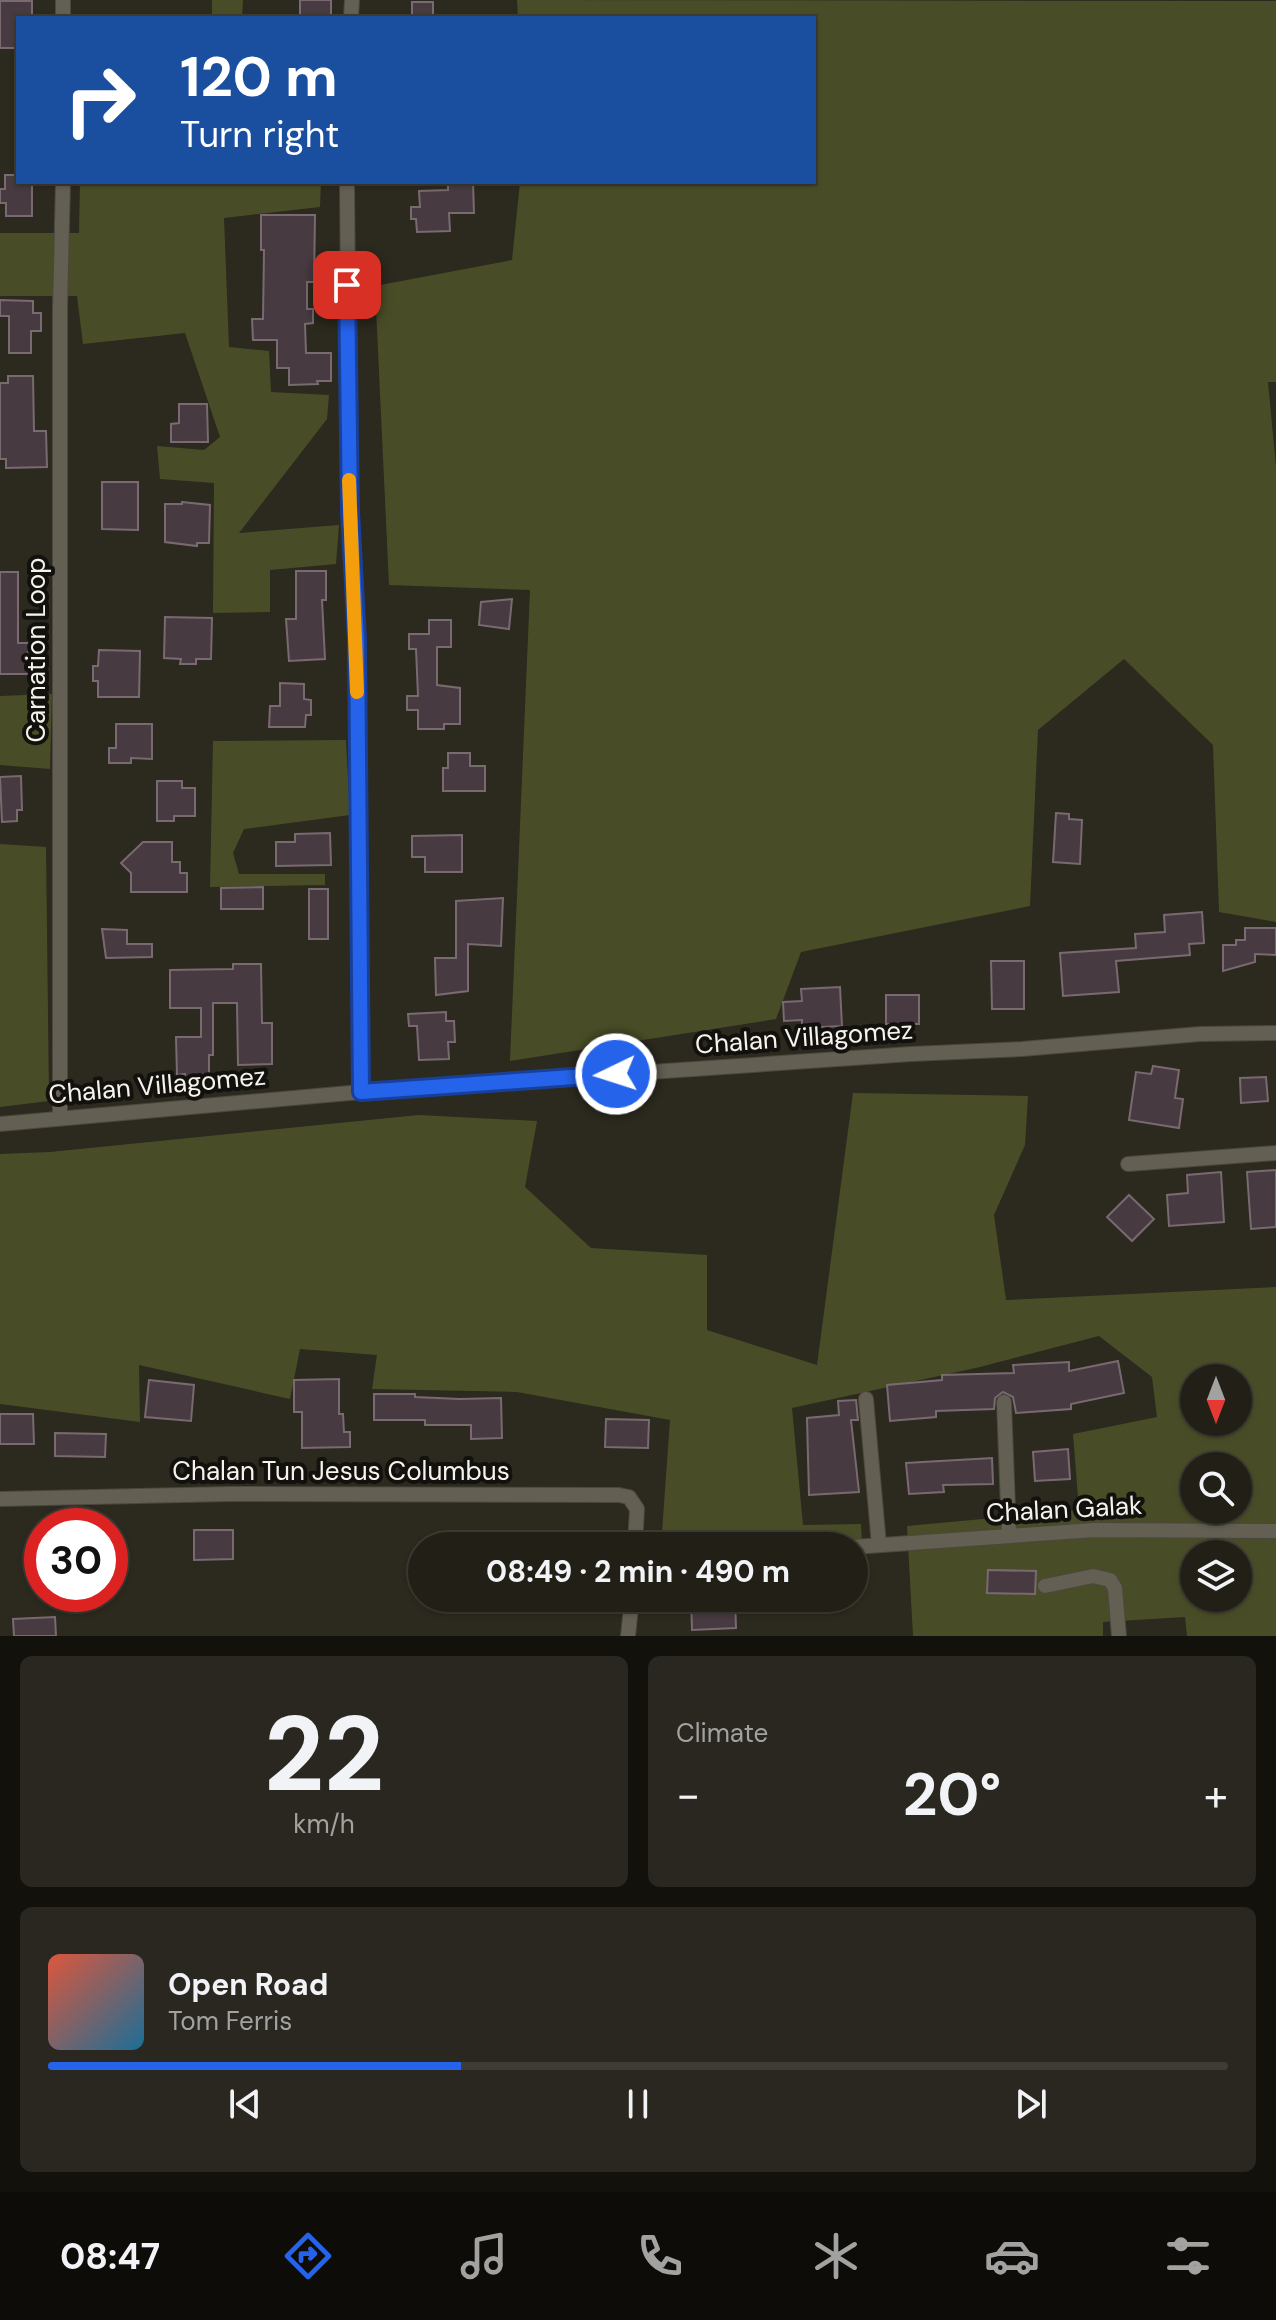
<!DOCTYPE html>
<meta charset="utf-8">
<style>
:root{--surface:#211f16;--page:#29271f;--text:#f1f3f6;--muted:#a2a2a1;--line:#3e3d35;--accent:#2563eb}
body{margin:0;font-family:"DM Sans",sans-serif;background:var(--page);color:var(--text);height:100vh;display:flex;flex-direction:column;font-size:30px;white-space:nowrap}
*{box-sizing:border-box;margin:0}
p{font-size:26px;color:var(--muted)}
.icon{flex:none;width:44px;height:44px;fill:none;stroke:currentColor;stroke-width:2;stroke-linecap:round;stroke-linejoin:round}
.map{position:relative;height:1636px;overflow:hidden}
.drawer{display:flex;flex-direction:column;gap:20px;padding:20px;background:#12110c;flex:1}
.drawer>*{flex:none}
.banner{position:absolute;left:16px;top:16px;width:800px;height:168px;border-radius:0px;box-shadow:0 2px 6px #0004,0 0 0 2px var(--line);background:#1a4fa0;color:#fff;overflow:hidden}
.needle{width:52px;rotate:180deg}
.controls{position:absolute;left:1180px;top:1364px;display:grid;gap:16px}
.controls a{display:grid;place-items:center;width:72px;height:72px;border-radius:50%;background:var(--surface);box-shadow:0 2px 6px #0004,0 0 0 2px var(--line);font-size:40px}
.speed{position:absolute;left:24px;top:1508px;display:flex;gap:16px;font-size:40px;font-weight:700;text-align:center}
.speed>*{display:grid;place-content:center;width:104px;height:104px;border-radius:50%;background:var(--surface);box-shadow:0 2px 6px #0004,0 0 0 2px var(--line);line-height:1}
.speed .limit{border:12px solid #d22;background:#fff;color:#111}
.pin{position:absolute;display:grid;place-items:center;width:68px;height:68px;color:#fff;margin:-34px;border-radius:16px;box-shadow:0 4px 12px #0006}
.me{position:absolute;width:88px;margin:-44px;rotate:266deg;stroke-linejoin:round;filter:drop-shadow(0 0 6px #0008)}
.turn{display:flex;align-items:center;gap:28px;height:168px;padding:0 32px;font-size:36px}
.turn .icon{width:104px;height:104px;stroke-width:2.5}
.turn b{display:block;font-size:56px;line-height:68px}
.big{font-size:60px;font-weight:700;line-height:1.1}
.drawer .tile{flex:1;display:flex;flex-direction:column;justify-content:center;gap:12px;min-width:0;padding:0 28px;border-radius:12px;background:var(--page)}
.drawer .dial{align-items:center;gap:0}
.dial b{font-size:104px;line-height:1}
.song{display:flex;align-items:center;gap:24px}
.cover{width:96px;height:96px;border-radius:12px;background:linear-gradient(135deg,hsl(10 70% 55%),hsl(200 70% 35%))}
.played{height:8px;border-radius:4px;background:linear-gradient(90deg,var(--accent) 35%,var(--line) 35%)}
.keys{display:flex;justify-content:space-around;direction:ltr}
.heat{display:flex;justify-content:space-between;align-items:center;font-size:44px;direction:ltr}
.drawer .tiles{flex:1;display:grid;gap:20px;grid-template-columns:1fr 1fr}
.tile:last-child{grid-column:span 2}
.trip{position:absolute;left:408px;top:1532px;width:460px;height:80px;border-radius:40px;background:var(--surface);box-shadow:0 2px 6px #0004,0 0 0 2px var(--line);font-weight:700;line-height:80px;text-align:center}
.dock{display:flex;height:128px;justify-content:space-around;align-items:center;background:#0d0c09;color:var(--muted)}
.dock .icon{width:56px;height:56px}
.dock .on{color:var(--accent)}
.dock b{font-size:36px;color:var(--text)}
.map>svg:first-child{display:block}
.green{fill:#494d27;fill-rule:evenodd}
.building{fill:#473a40;stroke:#786a70;stroke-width:2}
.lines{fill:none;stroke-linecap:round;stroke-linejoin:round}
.street-casing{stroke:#4b473e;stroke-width:16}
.street{stroke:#635f53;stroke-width:14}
.route-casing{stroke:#184099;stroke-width:20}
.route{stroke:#2563eb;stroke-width:14}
.slow{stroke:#f59e0b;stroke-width:14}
.labels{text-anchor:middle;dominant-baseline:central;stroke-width:8;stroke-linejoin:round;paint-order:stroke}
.street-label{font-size:26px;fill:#f6f3ec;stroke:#13110d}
</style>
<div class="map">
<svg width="1276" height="1636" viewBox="0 0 1276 1636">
<rect width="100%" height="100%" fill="#2c291e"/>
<g class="green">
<polygon points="212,0 243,0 242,18 212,18"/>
<polygon points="517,0 1276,1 1276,382 1268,382 1276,467 1276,922 1219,912 1213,745 1124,659 1038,730 1030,906 801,952 776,1019 510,1061 530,590 389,585 375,286 512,260 520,182 814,182 814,18 518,18"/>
<polygon points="80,182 321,182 320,207 224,218 229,347 269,351 271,392 329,395 327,419 239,533 339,525 336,564 270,570 270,612 213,613 214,483 160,479 157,446 204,450 220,437 185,333 83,344 77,296 0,296 0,233 79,233"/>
<polygon points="52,694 50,769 0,765 0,696"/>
<polygon points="346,740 350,815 244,829 233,853 239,874 325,874 325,885 210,887 213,741"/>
<polygon points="0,844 46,847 49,1101 0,1107"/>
<path d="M853 1093 1028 1096 1025 1145 994 1215 1006 1300 1276 1287V1636H1187L1185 1617 1103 1622V1636H913L907 1526 1079 1510 1073 1434 1157 1417 1152 1377 1099 1336 980 1367 792 1408 803 1525 861 1524 862 1543 783 1546H661L670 1420 517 1392 372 1389 377 1355 300 1349 290 1399 139 1365 140 1422 0 1404V1154L50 1152 419 1115 537 1121 525 1187 591 1248 707 1255V1330L817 1365ZM1194 1378H1238V1422H1194ZM1194 1466H1238V1510H1194ZM1194 1554H1238V1598H1194Z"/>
</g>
<g class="building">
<rect x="300" y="0" width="31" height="18"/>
<polygon points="0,1 32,1 32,18 18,18 18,48 0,48"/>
<polygon points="412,2 433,2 433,16 412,18"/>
<polygon points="5,175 18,175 18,182 32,182 32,216 6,216 6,203 0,203 0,189 5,189"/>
<polygon points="448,182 473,182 474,213 449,213 450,231 417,232 416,219 411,219 411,207 420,207 419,191 448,190"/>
<polygon points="261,215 315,215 314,282 307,282 307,309 313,309 313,323 305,324 306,353 331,353 331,381 317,381 318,384 289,385 289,368 277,368 277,340 253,340 252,319 263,319 264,250 261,250"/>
<polygon points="0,300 33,301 33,313 41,313 41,331 31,331 31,353 9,353 9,316 0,316"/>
<polygon points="8,376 33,376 34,431 46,431 47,467 6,468 6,459 0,459 0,383 8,383"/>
<polygon points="179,404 207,404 208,442 171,442 171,424 179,423"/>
<polygon points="102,482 138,482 138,530 102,529"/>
<polygon points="182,502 210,505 209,543 197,543 197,546 165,542 165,504 182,504"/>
<polygon points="296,571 326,571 326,600 322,600 325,659 289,661 286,619 296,619"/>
<polygon points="0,572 18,572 18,643 28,643 29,674 0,674"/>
<polygon points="512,599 509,629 479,625 481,602"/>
<polygon points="165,617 212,618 211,659 196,659 196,664 180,664 181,659 164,658"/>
<polygon points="429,620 451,620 451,647 437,647 437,685 460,688 460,724 444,724 444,729 418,729 418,710 407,710 407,696 418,696 416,649 409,649 409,634 429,634"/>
<polygon points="99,650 140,651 139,697 98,697 98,681 93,681 93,666 98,666"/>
<polygon points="280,683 304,684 304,699 311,700 311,715 306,715 305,727 269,727 270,706 280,706"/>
<polygon points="116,724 152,724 152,759 131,758 131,763 109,763 109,748 116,748"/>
<polygon points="448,753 470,753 470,766 485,766 485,791 443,791 443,768 448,768"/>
<polygon points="21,776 22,810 17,810 17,821 2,822 0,777"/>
<polygon points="157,781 182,781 182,788 195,788 195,816 174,816 174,821 157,821"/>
<polygon points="1056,813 1069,814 1069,819 1082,820 1080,864 1053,862"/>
<polygon points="330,833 331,865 276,866 276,842 295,842 295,834"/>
<polygon points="462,835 462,872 425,872 425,857 412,857 412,836"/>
<polygon points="143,842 172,842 172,862 180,862 180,873 187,873 187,892 131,892 131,873 121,863"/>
<polygon points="263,887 263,909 221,909 221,888"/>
<rect x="309" y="889" width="19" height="50"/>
<polygon points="503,898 501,946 468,944 468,991 436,995 435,958 456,958 456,901"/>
<polygon points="1202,912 1204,943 1189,944 1190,955 1116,961 1119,992 1063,996 1060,953 1136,948 1135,934 1165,932 1164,915"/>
<polygon points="1245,928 1276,928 1276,955 1255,954 1255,962 1223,971 1223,945 1236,945 1236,940 1245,940"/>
<polygon points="102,929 127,930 127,944 152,944 152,957 106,958"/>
<polygon points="991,961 1024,961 1024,1009 992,1009"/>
<polygon points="233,964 261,964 262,1023 272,1023 272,1064 238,1065 237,1003 213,1003 213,1055 209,1055 209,1074 202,1074 203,1083 185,1083 185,1074 177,1075 176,1037 201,1037 201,1008 170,1008 170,970 233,969"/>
<polygon points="840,987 842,1026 802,1028 802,1020 784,1021 783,1002 802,1001 801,989"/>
<rect x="886" y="995" width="33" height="29"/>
<polygon points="446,1012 446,1021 454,1021 455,1042 448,1042 449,1059 419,1060 417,1026 409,1026 408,1014"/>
<polygon points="1153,1066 1179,1070 1175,1098 1183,1099 1179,1128 1129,1120 1136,1072 1151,1074"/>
<polygon points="1266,1077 1268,1101 1241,1103 1240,1078"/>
<polygon points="1276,1170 1276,1227 1251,1229 1247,1172"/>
<polygon points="1221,1172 1224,1222 1169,1226 1167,1195 1188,1193 1187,1175"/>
<polygon points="1129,1195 1154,1219 1132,1241 1107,1217"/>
<polygon points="1118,1361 1124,1393 1071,1404 1071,1409 1016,1413 1013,1397 1003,1392 995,1398 994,1409 936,1411 936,1417 890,1421 887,1385 942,1380 942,1375 1014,1373 1013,1365 1069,1362 1069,1371"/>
<polygon points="339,1379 339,1414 343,1414 344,1432 350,1432 350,1447 302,1448 302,1412 294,1412 294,1380"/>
<polygon points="149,1380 194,1385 191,1421 145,1417"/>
<polygon points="374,1394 415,1394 415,1397 460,1399 501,1398 502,1438 471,1439 471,1425 425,1425 425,1420 374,1420"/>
<polygon points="856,1400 858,1420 851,1420 859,1492 809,1495 807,1418 839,1415 838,1401"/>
<polygon points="0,1414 33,1414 34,1444 0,1444"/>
<polygon points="606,1419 649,1420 648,1448 605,1447"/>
<polygon points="55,1433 106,1434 105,1457 55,1456"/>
<polygon points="1068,1449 1070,1479 1035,1481 1033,1452"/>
<polygon points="992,1458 993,1484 943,1485 944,1492 909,1494 906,1463"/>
<polygon points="194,1530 233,1530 233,1559 194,1560"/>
<rect x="558" y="1534" width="55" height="12"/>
<polygon points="988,1570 1036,1571 1035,1594 987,1593"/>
<polygon points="691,1598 735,1598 736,1628 692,1630"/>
<polygon points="55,1617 56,1636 14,1636 13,1619"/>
</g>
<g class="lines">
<g class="street-casing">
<g id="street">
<polyline points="63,18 63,0"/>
<polyline points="351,18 352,0"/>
<polyline points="347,182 350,511 357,641 361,1092"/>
<polyline points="60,1118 60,308 63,182"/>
<polyline points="0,1124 361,1092 911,1054 1022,1049 1200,1034 1276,1033"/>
<polyline points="1128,1164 1276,1153"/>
<polyline points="866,1399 879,1545"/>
<polyline points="1004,1402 1009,1534"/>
<polyline points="0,1499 229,1494 619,1495 629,1497 637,1509 635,1546"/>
<polyline points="854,1547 1094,1530 1276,1531"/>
<polyline points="1045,1586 1093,1576 1110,1580 1115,1588 1119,1636"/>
<polyline points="628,1636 632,1598"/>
</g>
</g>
<use href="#street" class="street"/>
</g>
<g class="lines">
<g class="route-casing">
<polyline id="route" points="347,285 350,511 357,641 361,1092 616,1074"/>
</g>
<use href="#route" class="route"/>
<polyline class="slow" points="349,480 357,692"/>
</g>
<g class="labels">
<g class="street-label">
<text transform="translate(36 650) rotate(-90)">Carnation Loop</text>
<text transform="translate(804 1037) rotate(-4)">Chalan Villagomez</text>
<text transform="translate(157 1085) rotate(-5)">Chalan Villagomez</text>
<text x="341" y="1471">Chalan Tun Jesus Columbus</text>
<text transform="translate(1064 1509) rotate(-3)">Chalan Galak</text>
</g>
</g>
</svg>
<div class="controls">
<a><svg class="needle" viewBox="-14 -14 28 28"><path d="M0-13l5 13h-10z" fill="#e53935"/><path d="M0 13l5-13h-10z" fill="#a2a2a1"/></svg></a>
<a><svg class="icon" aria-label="search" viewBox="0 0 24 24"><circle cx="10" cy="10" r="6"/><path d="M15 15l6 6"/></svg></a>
<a><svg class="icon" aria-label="layers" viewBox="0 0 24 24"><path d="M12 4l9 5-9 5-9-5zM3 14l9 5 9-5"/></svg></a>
</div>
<div class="speed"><div class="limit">30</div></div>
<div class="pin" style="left:347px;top:285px;background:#d93025"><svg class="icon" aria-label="arrive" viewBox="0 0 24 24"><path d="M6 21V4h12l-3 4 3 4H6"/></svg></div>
<svg class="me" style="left:616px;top:1074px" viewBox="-20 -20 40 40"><circle r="17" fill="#2563eb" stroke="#fff" stroke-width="3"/><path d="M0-11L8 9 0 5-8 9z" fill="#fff"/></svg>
<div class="trip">08:49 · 2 min · 490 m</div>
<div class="banner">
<div class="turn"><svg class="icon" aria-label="right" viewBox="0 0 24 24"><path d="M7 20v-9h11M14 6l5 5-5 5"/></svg><div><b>120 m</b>Turn right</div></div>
</div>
</div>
<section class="drawer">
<div class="tiles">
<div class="tile dial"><b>22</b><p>km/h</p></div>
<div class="tile"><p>Climate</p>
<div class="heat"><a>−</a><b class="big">20°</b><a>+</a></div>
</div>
<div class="tile">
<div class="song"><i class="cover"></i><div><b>Open Road</b><p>Tom Ferris</p></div></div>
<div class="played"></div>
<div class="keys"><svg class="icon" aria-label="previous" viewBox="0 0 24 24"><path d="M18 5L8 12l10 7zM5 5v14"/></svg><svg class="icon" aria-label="pause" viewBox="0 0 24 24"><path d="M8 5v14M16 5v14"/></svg><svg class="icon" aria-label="next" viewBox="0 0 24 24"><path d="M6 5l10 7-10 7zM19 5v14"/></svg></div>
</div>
</div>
</section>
<nav class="dock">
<b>08:47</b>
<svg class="icon on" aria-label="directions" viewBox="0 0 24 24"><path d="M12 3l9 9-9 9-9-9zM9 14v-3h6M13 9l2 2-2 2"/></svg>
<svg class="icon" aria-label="music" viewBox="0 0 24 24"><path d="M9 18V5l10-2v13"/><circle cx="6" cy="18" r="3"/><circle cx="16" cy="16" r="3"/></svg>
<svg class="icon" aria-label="phone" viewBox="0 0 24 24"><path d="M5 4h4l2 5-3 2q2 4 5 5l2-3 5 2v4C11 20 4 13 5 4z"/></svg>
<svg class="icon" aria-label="climate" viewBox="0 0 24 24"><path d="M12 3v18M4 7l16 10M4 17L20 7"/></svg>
<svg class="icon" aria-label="car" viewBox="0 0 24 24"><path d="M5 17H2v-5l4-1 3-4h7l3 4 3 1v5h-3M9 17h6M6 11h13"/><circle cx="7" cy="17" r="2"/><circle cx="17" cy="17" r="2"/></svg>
<svg class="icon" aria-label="filters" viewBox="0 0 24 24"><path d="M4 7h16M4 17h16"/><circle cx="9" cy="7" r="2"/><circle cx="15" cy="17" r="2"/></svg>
</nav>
